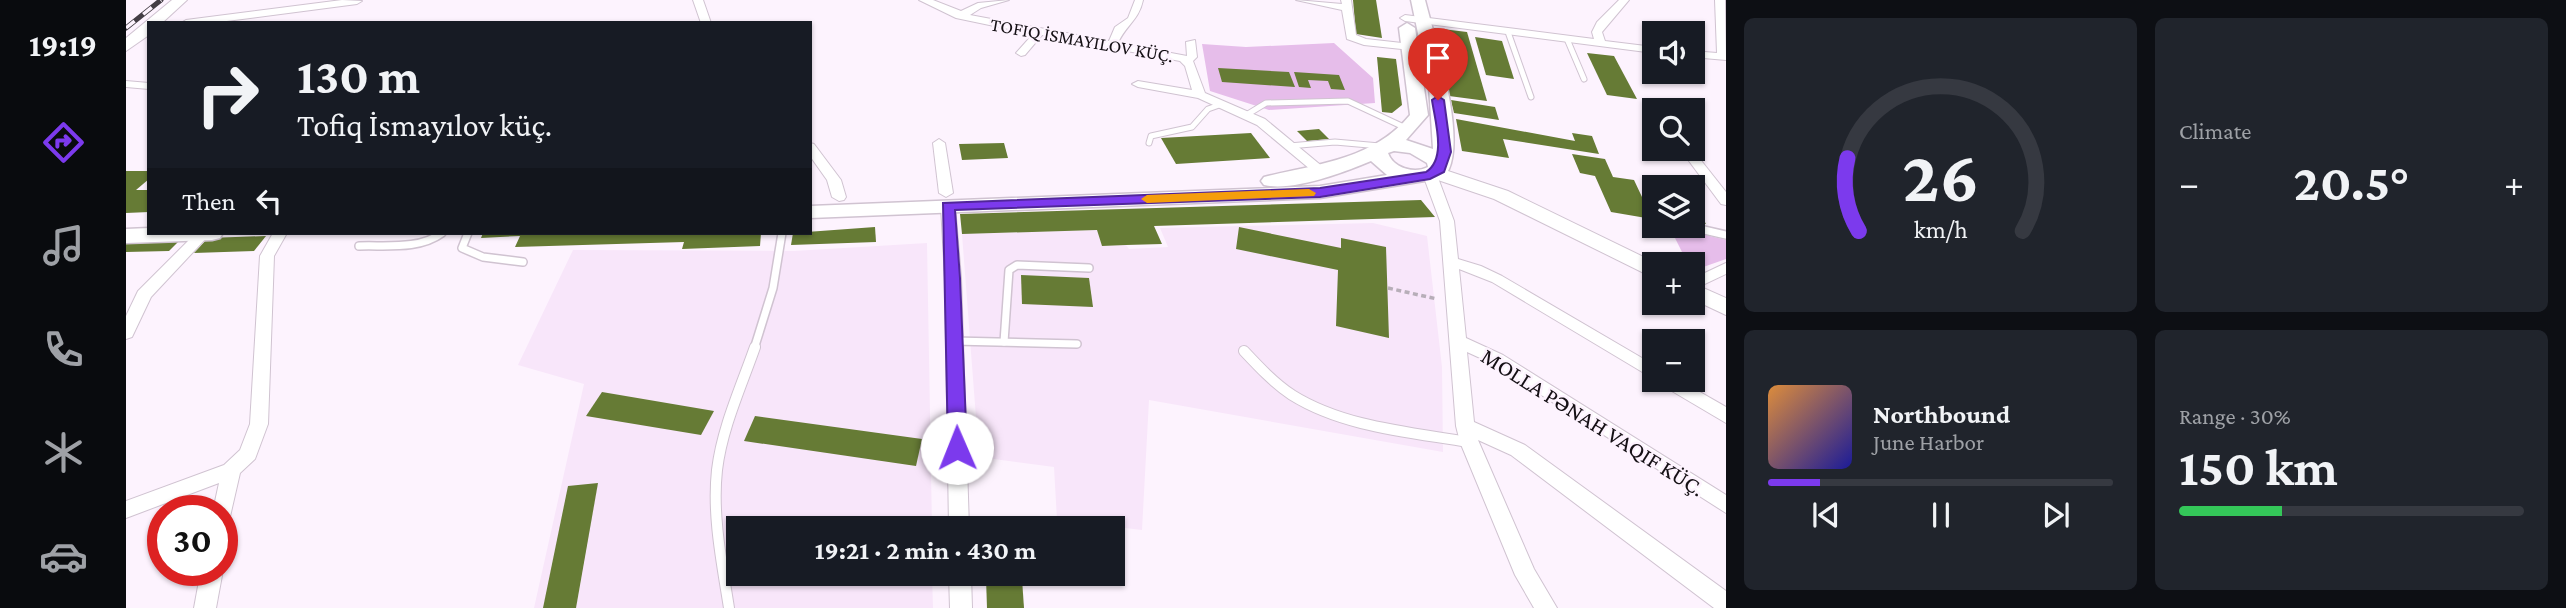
<!DOCTYPE html>
<meta charset="utf-8">
<style>
:root{--surface:#171b24;--page:#20242c;--text:#f1f3f6;--muted:#9ea1a6;--line:#363941;--accent:#7c3aed}
body{margin:0;font-family:"Crimson Pro",serif;background:var(--page);color:var(--text);height:100vh;display:flex;flex-direction:column;font-size:26px;white-space:nowrap}
*{box-sizing:border-box;margin:0}
p{font-size:23px;color:var(--muted)}
.icon{flex:none;width:38px;height:38px;fill:none;stroke:currentColor;stroke-width:2;stroke-linecap:round;stroke-linejoin:round}
.map{position:relative;flex:1;overflow:hidden}
.details{display:flex;flex-direction:column;gap:18px;padding:18px;background:#0d0f14;width:840px}
.details>*{flex:none}
.top-card{position:absolute;left:21px;top:21px;width:665px;height:214px;border-radius:0px;box-shadow:0 2px 5px #0004;background:#171b24;color:var(--text);overflow:hidden}
.buttons{position:absolute;left:1516px;top:21px;display:grid;gap:14px}
.buttons a{display:grid;place-items:center;width:63px;height:63px;border-radius:0px;background:var(--surface);box-shadow:0 2px 5px #0004;font-size:35px}
.speed{position:absolute;left:21px;top:495px;display:flex;gap:14px;font-size:35px;font-weight:700;text-align:center}
.speed>*{display:grid;place-content:center;width:91px;height:91px;border-radius:50%;background:var(--surface);box-shadow:0 2px 5px #0004;line-height:1}
.speed .limit{border:10px solid #d22;background:#fff;color:#111}
.pin{position:absolute;display:grid;place-items:center;width:60px;height:60px;color:#fff;margin:-72px -30px;border-radius:50% 50% 50% 0;rotate:-45deg;box-shadow:0 0 7px #0007}
.pin .icon{rotate:45deg}
.me{position:absolute;width:77px;margin:-38px;rotate:359deg;stroke-linejoin:round;filter:drop-shadow(0 0 5px #0008)}
.turn{display:flex;align-items:center;gap:24px;height:147px;padding:0 35px;font-size:32px}
.turn .icon{width:91px;height:91px;stroke-width:2.5}
.turn b{display:block;font-size:49px;line-height:60px}
.then{display:flex;align-items:center;height:66px;padding:0 35px;background:#0003;gap:14px;font-size:26px}
.big{font-size:52px;font-weight:700;line-height:1.1}
.details .card{flex:1;display:flex;flex-direction:column;justify-content:center;gap:10px;min-width:0;padding:0 24px;border-radius:10px;background:var(--page)}
.details .dial{align-items:center;gap:0}
.dial svg{height:182px;overflow:visible;fill:none;stroke:var(--line);stroke-width:7;stroke-linecap:round;text-anchor:middle}
.dial text{fill:var(--text);stroke:none}
.song{display:flex;align-items:center;gap:21px}
.cover{width:84px;height:84px;border-radius:10px;background:linear-gradient(135deg,hsl(30 70% 55%),hsl(240 70% 35%))}
.played{height:7px;border-radius:4px;background:linear-gradient(90deg,var(--accent) 15%,var(--line) 15%)}
.keys{display:flex;justify-content:space-around;direction:ltr}
.heat{display:flex;justify-content:space-between;align-items:center;font-size:38px;direction:ltr}
.charge{height:10px;border-radius:5px;background:linear-gradient(90deg,#34c759 30%,var(--line) 0)}
.details .tiles{flex:1;display:grid;gap:18px;grid-template-columns:repeat(2,1fr)}
.trip{position:absolute;left:600px;top:516px;width:399px;height:70px;border-radius:0px;background:var(--surface);box-shadow:0 2px 5px #0004;font-weight:700;line-height:70px;text-align:center}
main{display:flex;flex:1;min-height:0}
.tabs{display:flex;flex-direction:column;width:126px;justify-content:space-around;align-items:center;background:#090b0e;color:var(--muted)}
.tabs .icon{width:49px;height:49px}
.tabs .on{color:var(--accent)}
.tabs b{font-size:32px;color:var(--text)}
.map>svg:first-child{display:block}
.built{fill:#f8e6fa}
.green{fill:#e6bdea}
.building{fill:#667b35}
.lines{fill:none;stroke-linecap:round;stroke-linejoin:round}
.lane-far2-casing{stroke:#d0c3d1;stroke-width:7}
.lane-far1-casing{stroke:#d0c3d1;stroke-width:10}
.lane-casing{stroke:#d0c3d1;stroke-width:12}
.street-casing{stroke:#d0c3d1;stroke-width:2}
.secondary-casing{stroke:#d0c3d1;stroke-width:2}
.primary-casing{stroke:#d0c3d1;stroke-width:3}
.path{stroke:#b7aeb8;stroke-width:3.5;stroke-dasharray:5 3.5;stroke-linecap:butt}
.lane-far2{stroke:#fff;stroke-width:5}
.lane-far1{stroke:#fff;stroke-width:7}
.lane{stroke:#fff;stroke-width:10}
.street{fill:#fff;fill-rule:evenodd}
.secondary{fill:#fff;fill-rule:evenodd}
.primary{fill:#fff;fill-rule:evenodd}
.rail-casing{stroke:#443e45;stroke-width:5}
.rail{stroke:#fdf3fe;stroke-width:3.5;stroke-dasharray:11;stroke-linecap:butt}
.route{fill:#7c3aed;stroke:#51269a;stroke-width:2}
.slow{fill:#f59e0b}
.labels{text-anchor:middle;dominant-baseline:central;stroke-width:5;stroke-linejoin:round;paint-order:stroke}
.far-street-label{font-size:19px;fill:#151015;stroke:#fdf3fe}
.street-label{font-size:23px;fill:#151015;stroke:#fdf3fe}
</style>
<main>
<nav class="tabs">
<b>19:19</b>
<svg class="icon on" aria-label="directions" viewBox="0 0 24 24"><path d="M12 3l9 9-9 9-9-9zM9 14v-3h6M13 9l2 2-2 2"/></svg>
<svg class="icon" aria-label="music" viewBox="0 0 24 24"><path d="M9 18V5l10-2v13"/><circle cx="6" cy="18" r="3"/><circle cx="16" cy="16" r="3"/></svg>
<svg class="icon" aria-label="phone" viewBox="0 0 24 24"><path d="M5 4h4l2 5-3 2q2 4 5 5l2-3 5 2v4C11 20 4 13 5 4z"/></svg>
<svg class="icon" aria-label="climate" viewBox="0 0 24 24"><path d="M12 3v18M4 7l16 10M4 17L20 7"/></svg>
<svg class="icon" aria-label="car" viewBox="0 0 24 24"><path d="M5 17H2v-5l4-1 3-4h7l3 4 3 1v5h-3M9 17h6M6 11h13"/><circle cx="7" cy="17" r="2"/><circle cx="17" cy="17" r="2"/></svg>
</nav>
<div class="map">
<svg width="1600" height="608" viewBox="0 0 1600 608">
<rect width="100%" height="100%" fill="#fdf3fe"/>
<g class="built">
<polygon points="1247,223 1301,236 1316,367 1317,452 1023,400 1016,530 931,520 928,467 853,457 836,234 971,230 976,246 1000,245 1003,249 1042,247 1034,228"/>
<polygon points="801,243 806,528 612,528 612,574 806,574 807,608 408,608 458,384 392,365 447,250 668,251"/>
</g>
<g class="green">
<polygon points="1208,43 1247,78 1249,103 1143,110 1084,91 1076,44 1120,47"/>
<polygon points="1543,226 1600,240 1600,259 1566,271 1566,264 1562,264"/>
</g>
<g class="building">
<polygon points="1227,0 1250,0 1256,38 1230,34"/>
<polygon points="1308,28 1341,32 1361,101 1323,96"/>
<polygon points="1349,37 1376,41 1388,79 1360,75"/>
<polygon points="1461,53 1488,56 1511,99 1481,95"/>
<polygon points="1251,57 1270,59 1276,105 1266,113 1256,112"/>
<polygon points="1092,68 1163,72 1169,87 1096,82"/>
<polygon points="1168,72 1213,75 1219,90 1205,89 1202,81 1182,80 1185,88 1173,87"/>
<polygon points="1325,100 1369,107 1373,120 1328,113"/>
<polygon points="1330,119 1449,141 1446,133 1466,136 1473,154 1377,139 1383,158 1336,151"/>
<polygon points="1193,129 1203,139 1181,141 1171,131"/>
<polygon points="1125,133 1144,158 1050,164 1035,138"/>
<polygon points="878,143 882,158 836,160 833,144"/>
<polygon points="1446,154 1479,159 1487,177 1508,180 1516,197 1528,199 1528,203 1518,202 1526,219 1485,212 1469,176 1454,173"/>
<polygon points="0,171 23,171 23,179 10,190 23,190 23,212 0,213"/>
<polygon points="1295,200 1309,217 1028,226 1036,244 1000,245 976,246 971,230 836,234 834,214"/>
<polygon points="1566,200 1580,224 1566,222"/>
<polygon points="749,227 750,242 665,245 667,233"/>
<polygon points="1113,227 1215,248 1215,238 1260,247 1263,338 1210,326 1212,270 1110,249"/>
<polygon points="357,233 635,233 634,246 556,249 558,242 389,247 394,236 355,238"/>
<polygon points="140,236 128,251 68,253 82,238"/>
<polygon points="53,241 43,251 0,252 0,243"/>
<polygon points="895,275 963,278 967,307 896,304"/>
<polygon points="476,392 588,411 575,435 460,416"/>
<polygon points="629,416 796,439 790,466 618,441"/>
<polygon points="472,483 450,608 417,608 442,486"/>
<polygon points="860,578 896,579 898,608 861,608"/>
</g>
<g class="lines">
<g class="lane-far2-casing">
<g id="lane-far2">
<polyline points="1382,32 1405,97"/>
<polyline points="1441,39 1458,79"/>
<polyline points="1122,114 1140,103 1222,101 1282,129"/>
<polyline points="1023,143 1025,136 1066,127 1082,109 1096,104"/>
<polyline points="1163,146 1209,142 1254,146"/>
</g>
</g>
<g class="lane-far1-casing">
<g id="lane-far1">
<polyline points="1561,226 1600,235"/>
<polyline points="342,233 336,248 357,257 397,262"/>
<path d="M233 246C260 245 293 250 316 233"/>
<polyline points="828,341 951,344"/>
<polyline points="878,342 883,270 891,265 963,268"/>
<polyline points="628,349 647,288 656,233"/>
</g>
</g>
<g class="lane-casing">
<g id="lane">
<path d="M1118 351C1133 367 1148 383 1166 395 1217 427 1283 432 1342 442"/>
<path d="M603 608C596 563 586 516 591 470 596 428 615 387 629 347"/>
</g>
</g>
<g class="street-casing">
<g id="street">
<polygon points="216,0 236,1 231,4 85,23 55,23 60,20"/>
<polygon points="567,0 577,0 585,23 575,23"/>
<path d="M793 0H807L835 11 852 3 883 0 855 8 844 15 983 41 989 27 1002 18 1009 0H1017C1013 20 1000 25 992 43L1061 56 1060 42 1069 40 1071 57 1067 61 1079 93 1139 119 1203 172 1196 176 1191 175 1131 125 1072 98 1012 87 1006 84 1012 81 1066 90 1059 66 1054 61 916 35 899 55 895 56 890 53 907 34 830 18Z"/>
<polygon points="1170,0 1216,4 1215,0 1225,0 1230,35 1240,39 1285,44 1290,47 1285,50 1238,45 1221,39 1216,10"/>
<polygon points="1493,0 1503,0 1476,32 1479,41 1528,47 1528,53 1279,21 1274,18 1279,15 1468,39 1466,32 1471,22"/>
<polygon points="1589,0 1599,0 1600,60 1566,57 1566,51 1591,53"/>
<polygon points="0,81 23,83 23,89 0,87"/>
<polygon points="813,139 819,143 827,193 820,197 813,193 807,143"/>
<polygon points="684,143 688,144 715,180 720,197 718,200 713,201 706,197 701,180 684,156"/>
<polygon points="1554,149 1566,149 1600,192 1600,205 1595,204"/>
<polygon points="1304,171 1311,175 1328,221 1332,259 1355,266 1376,276 1528,365 1528,379 1366,282 1333,269 1340,338 1377,355 1600,495 1600,513 1365,363 1341,352 1348,422 1399,445 1600,591 1600,608 1588,608 1385,455 1352,440 1408,569 1431,608 1408,608 1389,575 1334,442 1330,426 1314,221 1297,175"/>
<polygon points="822,202 829,206 835,278 843,528 823,528 819,278 815,206"/>
<polygon points="70,233 85,233 25,297 6,337 0,339 0,316 12,291"/>
<polygon points="147,233 161,233 148,256 142,424 129,459 114,473 103,521 96,523 96,511 87,511 93,483 0,518 0,501 98,465 114,450 124,424 134,256"/>
<polygon points="1600,263 1600,274 1566,290 1566,279"/>
<polygon points="1531,380 1553,380 1600,407 1600,423 1534,384"/>
<polygon points="75,570 97,570 90,608 68,608"/>
<polygon points="823,574 845,574 846,608 824,608"/>
</g>
</g>
<g class="secondary-casing">
<g id="secondary">
<polygon points="46,0 61,0 36,23 23,23 23,35 0,51 0,38"/>
<polygon points="1310,167 1382,191 1532,264 1528,264 1528,278 1368,199 1303,177 1301,173 1303,169"/>
<polygon points="1566,283 1600,298 1600,315 1566,299"/>
</g>
</g>
<g class="primary-casing">
<g id="primary">
<path d="M1285 0H1299C1309 40 1339 131 1323 169 1321 174 1316 176 1311 179L1194 198 684 218V206L1194 186 1261 175 1245 161C1219 172 1166 192 1138 185L1135 181 1138 177C1190 164 1247 160 1284 115L1273 28 1281 23 1289 28 1302 115 1280 140 1307 149 1303 86ZM1268 151 1284 153 1301 163 1302 167C1288 174 1267 168 1262 153Z"/>
<polygon points="23,228 23,233 97,233 94,238 86,240 0,243 0,229"/>
</g>
</g>
<polyline class="path" points="1262,288 1311,299"/>
<use href="#lane-far2" class="lane-far2"/>
<use href="#lane-far1" class="lane-far1"/>
<use href="#lane" class="lane"/>
<use href="#street" class="street"/>
<use href="#secondary" class="secondary"/>
<use href="#primary" class="primary"/>
<g class="rail-casing">
<polyline id="rail" points="0,28 35,0"/>
</g>
<use href="#rail" class="rail"/>
</g>
<path class="route" d="M1312 96 1318 100 1325 152 1318 172 1304 179 1194 197 829 210 834 278 841 448 838 453 831 456 824 453 822 448 817 203 1194 188 1300 172C1321 159 1309 121 1306 100Z"/>
<polygon class="slow" points="1183,189 1190,193 1188,196 1021,203 1015,199 1021,195"/>
<g class="labels">
<g class="far-street-label">
<text transform="translate(956 40) rotate(10)">TOFIQ İSMAYILOV KÜÇ.</text>
</g>
<g class="street-label">
<text transform="translate(1467 422) rotate(32)">MOLLA PƏNAH VAQIF KÜÇ.</text>
</g>
</g>
</svg>
<div class="buttons">
<a><svg class="icon" aria-label="sound" viewBox="0 0 24 24"><path d="M4 9h4l5-4v14l-5-4H4zM17 9q2 3 0 6"/></svg></a>
<a><svg class="icon" aria-label="search" viewBox="0 0 24 24"><circle cx="10" cy="10" r="6"/><path d="M15 15l6 6"/></svg></a>
<a><svg class="icon" aria-label="layers" viewBox="0 0 24 24"><path d="M12 4l9 5-9 5-9-5zM3 14l9 5 9-5"/></svg></a>
<a>+</a>
<a>−</a>
</div>
<div class="speed"><div class="limit">30</div></div>
<div class="pin" style="left:1312px;top:100px;background:#d93025"><svg class="icon" aria-label="arrive" viewBox="0 0 24 24"><path d="M6 21V4h12l-3 4 3 4H6"/></svg></div>
<svg class="me" style="left:831px;top:448px" viewBox="-20 -20 40 40"><circle r="19" fill="#fff"/><path d="M0-13L10 11 0 6-10 11z" fill="#7c3aed"/></svg>
<div class="trip">19:21 · 2 min · 430 m</div>
<div class="top-card">
<div class="turn"><svg class="icon" aria-label="right" viewBox="0 0 24 24"><path d="M7 20v-9h11M14 6l5 5-5 5"/></svg><div><b>130 m</b>Tofiq İsmayılov küç.</div></div>
<div class="then">Then<svg class="icon" aria-label="left" viewBox="0 0 24 24"><path d="M17 20v-9H6M10 6l-5 5 5 5"/></svg></div>
</div>
</div>
<section class="details">
<div class="tiles">
<div class="card dial"><svg viewBox="0 0 100 80">
<path d="M14 69A42 42 0 1 1 86 69"/>
<path d="M14 69A42 42 0 0 1 9 37" stroke="#7c3aed"/>
<text x="50" y="56" font-size="32" font-weight="700">26</text>
<text x="50" y="72" font-size="11">km/h</text>
</svg></div>
<div class="card"><p>Climate</p>
<div class="heat"><a>−</a><b class="big">20.5°</b><a>+</a></div>
</div>
<div class="card">
<div class="song"><i class="cover"></i><div><b>Northbound</b><p>June Harbor</p></div></div>
<div class="played"></div>
<div class="keys"><svg class="icon" aria-label="previous" viewBox="0 0 24 24"><path d="M18 5L8 12l10 7zM5 5v14"/></svg><svg class="icon" aria-label="pause" viewBox="0 0 24 24"><path d="M8 5v14M16 5v14"/></svg><svg class="icon" aria-label="next" viewBox="0 0 24 24"><path d="M6 5l10 7-10 7zM19 5v14"/></svg></div>
</div>
<div class="card"><p>Range · 30%</p><b class="big">150 km</b><div class="charge"></div></div>
</div>
</section>
</main>
